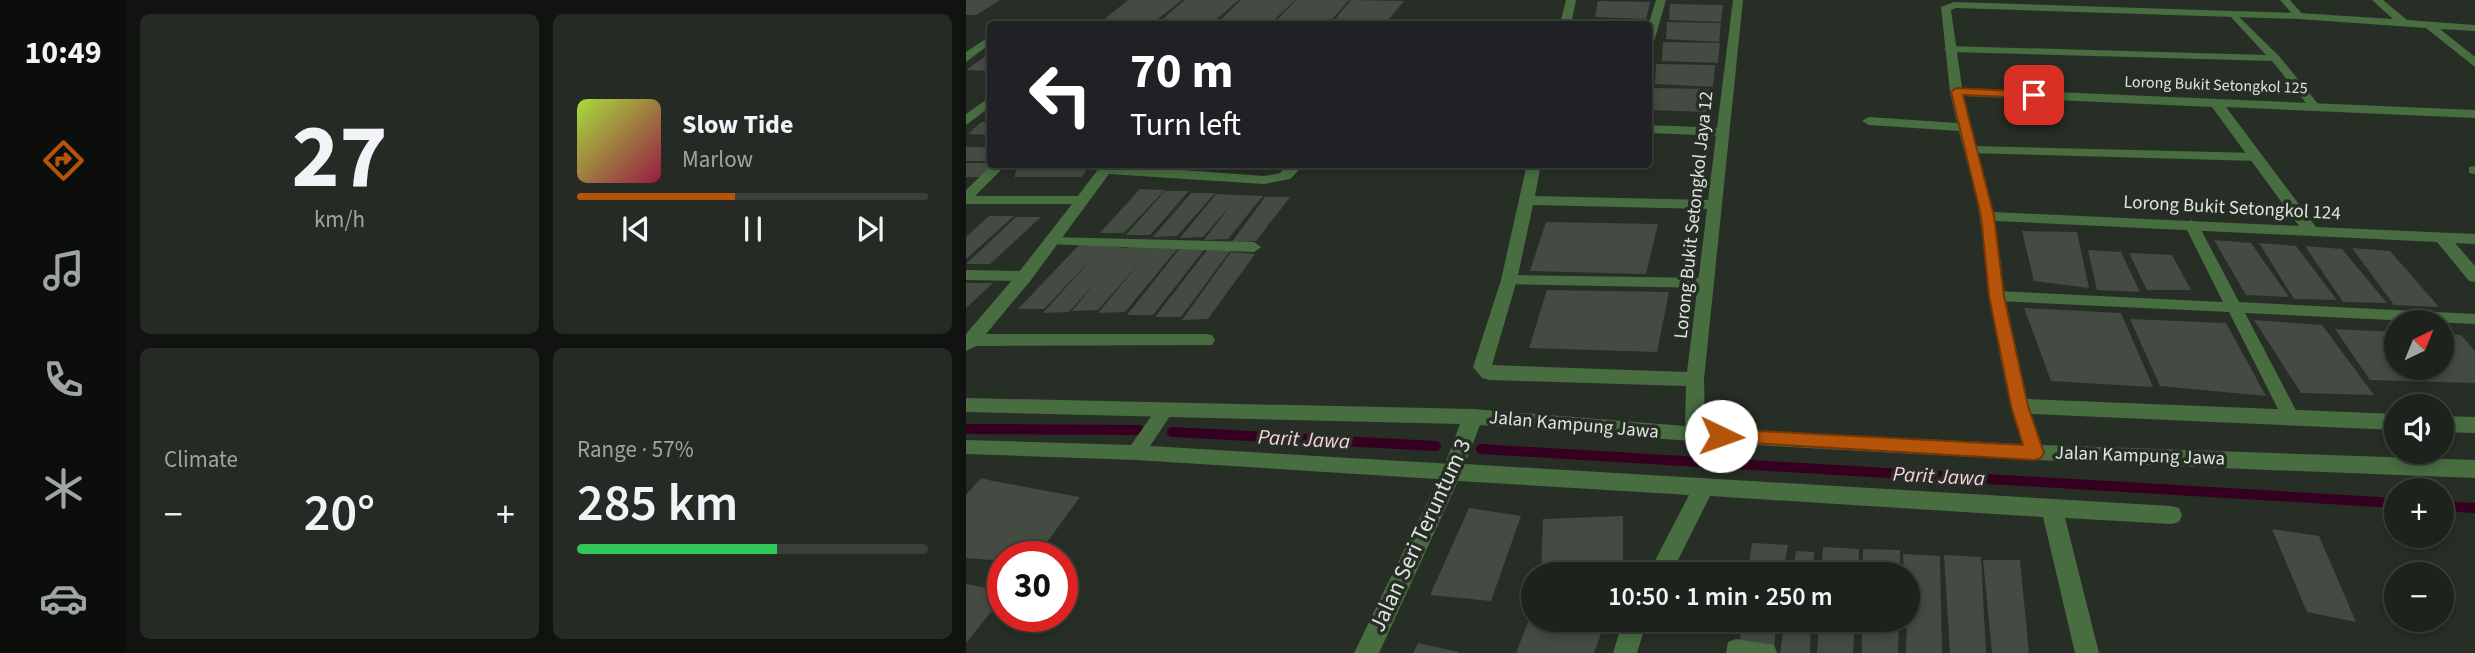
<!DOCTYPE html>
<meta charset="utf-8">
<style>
:root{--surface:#1d221c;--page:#252a25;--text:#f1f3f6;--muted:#a0a4a3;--line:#3b3f3b;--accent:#b45309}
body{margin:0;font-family:"Source Sans 3",sans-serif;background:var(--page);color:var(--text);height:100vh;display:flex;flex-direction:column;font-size:26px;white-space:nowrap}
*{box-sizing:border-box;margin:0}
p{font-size:23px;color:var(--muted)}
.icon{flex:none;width:38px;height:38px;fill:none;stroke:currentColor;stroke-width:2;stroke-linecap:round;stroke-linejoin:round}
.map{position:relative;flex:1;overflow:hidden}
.side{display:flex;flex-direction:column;gap:14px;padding:14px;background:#10130f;width:840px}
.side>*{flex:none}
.guide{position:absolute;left:21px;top:21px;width:665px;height:147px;border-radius:7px;box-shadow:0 4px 10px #0003,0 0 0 2px var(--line);background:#202124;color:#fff;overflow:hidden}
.needle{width:46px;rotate:43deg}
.controls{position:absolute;left:1418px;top:310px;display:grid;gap:14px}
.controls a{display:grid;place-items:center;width:70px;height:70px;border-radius:50%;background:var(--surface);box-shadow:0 4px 10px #0003,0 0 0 2px var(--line);font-size:35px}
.speed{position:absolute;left:21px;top:541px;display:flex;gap:14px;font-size:35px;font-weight:700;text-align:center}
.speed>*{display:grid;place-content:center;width:91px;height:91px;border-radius:50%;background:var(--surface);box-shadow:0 4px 10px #0003,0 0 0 2px var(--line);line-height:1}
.speed .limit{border:10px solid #d22;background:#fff;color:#111}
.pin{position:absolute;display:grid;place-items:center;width:60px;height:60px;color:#fff;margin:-30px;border-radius:14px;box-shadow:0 4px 10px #0006}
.me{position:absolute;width:77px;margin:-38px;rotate:93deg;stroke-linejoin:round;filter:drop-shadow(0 0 5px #0008)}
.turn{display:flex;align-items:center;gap:24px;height:147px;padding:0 28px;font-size:32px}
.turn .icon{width:91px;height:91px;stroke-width:2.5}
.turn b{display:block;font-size:49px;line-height:60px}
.big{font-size:52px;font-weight:600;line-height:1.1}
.side .widget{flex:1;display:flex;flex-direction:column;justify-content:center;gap:10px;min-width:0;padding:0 24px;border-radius:10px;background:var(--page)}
.side .dial{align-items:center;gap:0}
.dial b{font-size:91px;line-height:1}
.song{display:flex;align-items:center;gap:21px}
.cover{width:84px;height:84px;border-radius:10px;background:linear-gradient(135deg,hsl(80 70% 55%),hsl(340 70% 35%))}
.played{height:7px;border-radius:4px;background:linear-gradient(90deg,var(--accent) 45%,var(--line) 45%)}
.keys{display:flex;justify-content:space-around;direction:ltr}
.heat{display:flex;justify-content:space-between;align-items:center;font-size:38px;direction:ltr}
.charge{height:10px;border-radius:5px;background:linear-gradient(90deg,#34c759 57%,var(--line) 0)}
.side .tiles{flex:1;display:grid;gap:14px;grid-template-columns:repeat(2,1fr)}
.trip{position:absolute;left:555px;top:562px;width:399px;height:70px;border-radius:35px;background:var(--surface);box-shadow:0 4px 10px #0003,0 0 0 2px var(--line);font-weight:600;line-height:70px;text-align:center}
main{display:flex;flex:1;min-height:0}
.dock{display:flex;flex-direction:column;width:126px;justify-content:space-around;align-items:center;background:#0c0e0b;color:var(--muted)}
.dock .icon{width:49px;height:49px}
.dock .current{color:var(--accent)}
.dock b{font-size:32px;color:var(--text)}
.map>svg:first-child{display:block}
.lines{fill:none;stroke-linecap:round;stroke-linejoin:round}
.stream{stroke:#35001f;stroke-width:10}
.building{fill:#434b42}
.lane{fill:#476d41;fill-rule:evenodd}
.street{fill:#476d41;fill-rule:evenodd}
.route{fill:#b45309;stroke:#753606;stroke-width:2}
.labels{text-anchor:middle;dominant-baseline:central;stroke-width:7;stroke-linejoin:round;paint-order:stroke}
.far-street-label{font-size:16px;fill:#dfe4df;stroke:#272e25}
.street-label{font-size:19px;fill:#dfe4df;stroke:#272e25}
.water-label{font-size:21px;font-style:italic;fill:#fecee4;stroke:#272e25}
.near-street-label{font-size:23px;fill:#dfe4df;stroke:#272e25}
</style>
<main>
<nav class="dock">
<b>10:49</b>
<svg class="icon current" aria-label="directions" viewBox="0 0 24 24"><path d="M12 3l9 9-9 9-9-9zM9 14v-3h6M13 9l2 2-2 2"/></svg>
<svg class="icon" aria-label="music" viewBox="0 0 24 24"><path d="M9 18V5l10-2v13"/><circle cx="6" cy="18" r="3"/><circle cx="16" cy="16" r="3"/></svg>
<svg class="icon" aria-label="phone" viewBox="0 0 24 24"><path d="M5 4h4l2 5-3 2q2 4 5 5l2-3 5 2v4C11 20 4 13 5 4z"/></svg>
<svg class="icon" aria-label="climate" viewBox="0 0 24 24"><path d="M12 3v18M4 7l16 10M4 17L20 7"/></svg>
<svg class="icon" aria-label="car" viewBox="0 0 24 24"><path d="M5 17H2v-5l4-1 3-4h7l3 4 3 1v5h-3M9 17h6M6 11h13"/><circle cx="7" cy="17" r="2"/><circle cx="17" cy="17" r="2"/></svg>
</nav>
<section class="side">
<div class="tiles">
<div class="widget dial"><b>27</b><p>km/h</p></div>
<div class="widget">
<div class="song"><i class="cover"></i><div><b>Slow Tide</b><p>Marlow</p></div></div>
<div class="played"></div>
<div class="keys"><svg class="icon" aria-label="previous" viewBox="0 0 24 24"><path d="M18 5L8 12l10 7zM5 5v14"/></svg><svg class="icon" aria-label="pause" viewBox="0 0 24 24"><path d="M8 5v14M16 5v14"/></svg><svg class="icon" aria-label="next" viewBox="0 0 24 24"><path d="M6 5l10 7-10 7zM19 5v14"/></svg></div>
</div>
<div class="widget"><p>Climate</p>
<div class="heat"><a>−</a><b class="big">20°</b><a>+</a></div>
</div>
<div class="widget"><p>Range · 57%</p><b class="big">285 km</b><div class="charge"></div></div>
</div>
</section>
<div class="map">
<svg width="1509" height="653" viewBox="0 0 1509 653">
<rect width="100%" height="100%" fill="#272e25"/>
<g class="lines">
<g class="stream">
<polyline points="0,429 173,430"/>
<polyline points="206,432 470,446"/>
<polyline points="515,449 1430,503"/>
<polyline points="1475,506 1509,508"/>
</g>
</g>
<g class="building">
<polygon points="0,0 34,0 10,15 0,15"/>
<polygon points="162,0 216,0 188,22 135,22"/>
<polygon points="219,0 273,0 246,23 193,22"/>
<polygon points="275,0 329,0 304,24 251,23"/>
<polygon points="330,0 383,0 362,24 308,23"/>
<polygon points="385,0 438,1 419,24 365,24"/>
<polygon points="632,1 684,2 680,19 629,17"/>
<polygon points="704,4 757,5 755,22 703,20"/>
<polygon points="626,20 681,21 679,24 625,24"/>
<polygon points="701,22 755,23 753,42 700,39"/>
<polygon points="697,42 754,43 752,63 696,61"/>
<polygon points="24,53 24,71 0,70"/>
<polygon points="690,64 749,65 747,87 689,84"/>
<polygon points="683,88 744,89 742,112 682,110"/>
<polygon points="15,122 24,122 24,135 2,134"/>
<rect x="0" y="147" width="24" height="14"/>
<polygon points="0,163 24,163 28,164 14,177 0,177"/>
<polygon points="53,164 124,164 116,177 48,177"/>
<polygon points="174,189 199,190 158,233 134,233"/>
<polygon points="199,191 223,191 184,235 160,235"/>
<polygon points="225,193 249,193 211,236 187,237"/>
<polygon points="250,194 297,196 262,239 238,240 265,205 237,237 214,238"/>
<polygon points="299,197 324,197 290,241 266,242"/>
<polygon points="23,216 48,216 0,259 0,237"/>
<polygon points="50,217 75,217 24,264 0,264"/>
<polygon points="580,222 692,224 680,274 564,271"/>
<polygon points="1056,231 1111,232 1123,288 1068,281"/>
<polygon points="1248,240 1285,243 1323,297 1280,295"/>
<polygon points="115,243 162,248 165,245 212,248 159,312 132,313 175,261 132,310 106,311 129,283 103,312 77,313 129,255 78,309 52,309"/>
<polygon points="1293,243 1330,246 1371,300 1328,299"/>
<polygon points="1339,246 1376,249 1421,303 1377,302"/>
<polygon points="214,248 238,250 187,315 161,315"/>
<polygon points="1386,248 1424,251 1473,307 1428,305"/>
<polygon points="241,250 264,251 215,317 189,317"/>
<polygon points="1122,250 1155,252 1174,292 1131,290"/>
<polygon points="265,252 289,254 242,319 216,320"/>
<polygon points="1163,253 1206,255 1225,290 1181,290"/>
<polygon points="0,283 27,283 0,308"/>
<polygon points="581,290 703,292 691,352 563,348"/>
<polygon points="1058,308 1155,313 1187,387 1085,381"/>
<polygon points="1164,319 1260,323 1300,396 1194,386"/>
<polygon points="1288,320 1356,325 1408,395 1335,393"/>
<polygon points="1369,329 1430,332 1430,368 1475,368 1475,334 1495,335 1509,351 1509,383 1404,380"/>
<polygon points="15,478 22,480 114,497 71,556 37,556 37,561 0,558 0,495"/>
<polygon points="503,508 555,516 525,601 464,595"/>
<polygon points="657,516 657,574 575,574 577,519"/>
<polygon points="1306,529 1353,536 1390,622 1341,612"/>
<polygon points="786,543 822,545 816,574 782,574"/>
<polygon points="857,547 893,549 892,574 855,574"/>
<polygon points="897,549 934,550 934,574 897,574"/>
<polygon points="830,551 848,552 847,574 826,574"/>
<polygon points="937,554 974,556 976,653 940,653 942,574 938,574"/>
<polygon points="978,555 1015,557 1020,653 984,653"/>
<polygon points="1017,560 1054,560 1063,653 1026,653"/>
<polygon points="0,584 37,591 37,597 0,643"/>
<polygon points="567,609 567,620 598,620 636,631 628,653 550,653"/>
<polygon points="776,620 810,620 808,650 773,647"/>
<polygon points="819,620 845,620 844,653 814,653"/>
<polygon points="853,620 889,620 887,653 851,653"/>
<polygon points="896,620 933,620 932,653 896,653"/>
<polygon points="452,643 493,652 493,653 447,653"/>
</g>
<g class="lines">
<g class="lane">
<polygon points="690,0 700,0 687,45 682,48 682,26"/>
<polygon points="1314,0 1324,0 1338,16 1336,18 1330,18"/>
<polygon points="1267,11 1313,56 1353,105 1353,109 1345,109 1306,61 983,52 978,49 983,46 1300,55 1264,16 1264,12"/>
<polygon points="682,125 757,128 763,132 757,136 682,133"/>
<polygon points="1006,146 1291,153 1297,157 1291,161 1002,153 1002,147"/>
<polygon points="27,164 41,164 5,200 0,201 0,190"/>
<polygon points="1509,166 1509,174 1503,173 1503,167"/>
<polygon points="1225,220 1232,224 1273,302 1509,314 1509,324 1279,313 1334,418 1331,423 1325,425 1319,423 1263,312 1031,301 1023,296 1031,291 1257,302 1218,224"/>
<polygon points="85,237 288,242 295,247 288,252 80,244 78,241 80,238"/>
<polygon points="0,270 59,271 66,276 59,281 0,280"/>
<polygon points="543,275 740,278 747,283 740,288 538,284 536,280"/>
<polygon points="199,403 205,405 208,410 184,446 486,464 493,467 495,472 493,477 486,480 170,460 0,454 0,440 165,445 193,405"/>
<polygon points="770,639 808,645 811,653 760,653 762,642"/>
</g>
<g class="street">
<polygon points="600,0 610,0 605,24 594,24"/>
<path d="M767 0H777L738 379 739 428 1056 444C1032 371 1025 295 1014 219 1010 189 1000 160 993 131L903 125 896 121 903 117 991 123 984 92 975 7 988 2 1333 13 1427 19 1406 0H1417L1441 20 1509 25V31L1474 29 1509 57V67L1460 28 1333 19 990 8 985 10 996 88 1509 110V118L1260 107 1350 227 1509 234V244L1489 243 1509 266V282L1503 281 1471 242 1029 221 1039 296 1061 399 1430 414V430L1065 414 1076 445 1509 460V478C1177 465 845 453 514 425L499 464 1205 506 1213 508 1216 515 1213 522 1205 524 1099 518 1133 653H1109L1077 517 744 496 705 574H682L723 495 492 481 413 653H388L476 472 494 424 0 412V398L507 409 719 426 720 386 523 380 516 378 507 367 535 280 561 164H575L569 196 742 200ZM997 96 1246 107 1333 226 1027 212ZM567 205 741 209 721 372 526 365 551 280Z"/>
<polygon points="24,36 24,44 0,62 0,52"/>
<polygon points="24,97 24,107 0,125 0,114"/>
<polygon points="136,164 298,176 314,173 323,164 339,164 324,179 298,184 143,174 65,280 20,334 240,334 246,335 249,340 246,345 10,346 0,351 0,334 53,272 106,204 0,204 0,196 112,196"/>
<polygon points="1475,416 1509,417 1509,433 1475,432"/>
<polygon points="657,620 681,620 671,653 647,653"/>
</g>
</g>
<polygon class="route" points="990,88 1068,92 1074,95 1068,98 997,95 1028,216 1038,296 1062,406 1078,453 1075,458 1069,460 749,441 746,436 749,431 755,429 1057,445 1045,406 1023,296 1015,216 985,92"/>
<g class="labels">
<g class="far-street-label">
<text transform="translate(1250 85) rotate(2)">Lorong Bukit Setongkol 125</text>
</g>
<g class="street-label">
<text transform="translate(1266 208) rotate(3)">Lorong Bukit Setongkol 124</text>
<text transform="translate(728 215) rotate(-84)">Lorong Bukit Setongkol Jaya 12</text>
<text transform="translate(608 425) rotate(5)">Jalan Kampung Jawa</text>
<text transform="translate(1174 456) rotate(2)">Jalan Kampung Jawa</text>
</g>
<g class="water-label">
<text transform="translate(338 439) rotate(3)">Parit Jawa</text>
<text transform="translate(973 476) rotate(3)">Parit Jawa</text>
</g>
<g class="near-street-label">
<text transform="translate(454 535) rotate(-65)">Jalan Seri Teruntum 3</text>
</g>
</g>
</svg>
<div class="controls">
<a><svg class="needle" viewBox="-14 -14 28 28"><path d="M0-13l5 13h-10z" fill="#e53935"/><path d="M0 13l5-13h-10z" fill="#a0a4a3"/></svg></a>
<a><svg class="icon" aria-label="sound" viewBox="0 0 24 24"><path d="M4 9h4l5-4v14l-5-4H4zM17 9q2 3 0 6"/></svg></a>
<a>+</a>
<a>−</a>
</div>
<div class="speed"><div class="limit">30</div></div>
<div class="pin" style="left:1068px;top:95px;background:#d93025"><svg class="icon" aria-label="arrive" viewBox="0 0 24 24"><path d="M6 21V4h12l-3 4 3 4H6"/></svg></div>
<svg class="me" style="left:755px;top:436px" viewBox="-20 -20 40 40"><circle r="19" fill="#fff"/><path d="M0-13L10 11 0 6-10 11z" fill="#b45309"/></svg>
<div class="trip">10:50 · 1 min · 250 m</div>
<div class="guide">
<div class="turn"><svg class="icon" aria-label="left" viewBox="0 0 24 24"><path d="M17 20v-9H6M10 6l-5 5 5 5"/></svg><div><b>70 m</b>Turn left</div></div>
</div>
</div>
</main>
